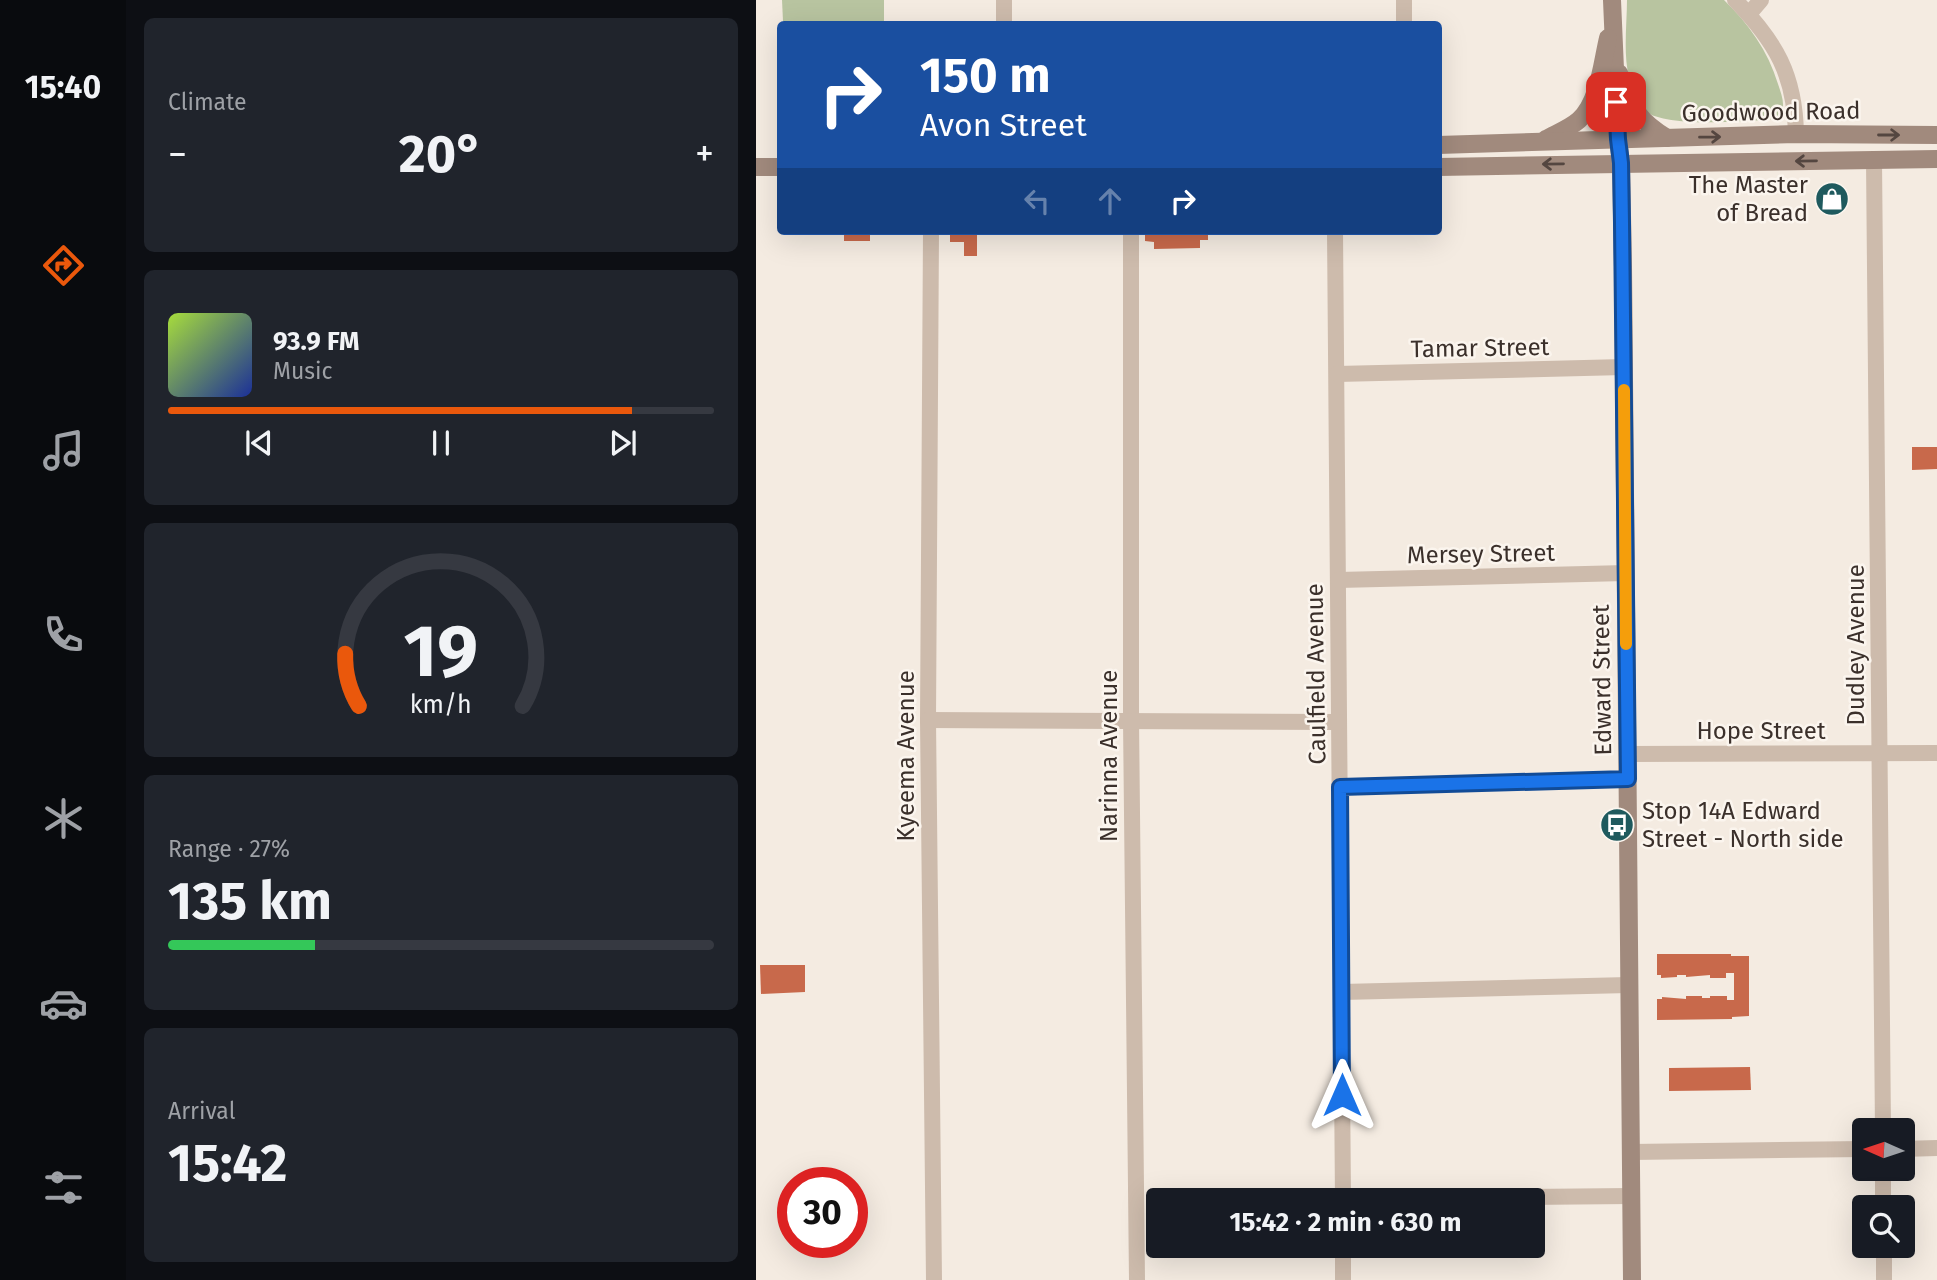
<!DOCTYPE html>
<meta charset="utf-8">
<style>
:root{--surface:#171b24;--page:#20242c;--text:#f1f3f6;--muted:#9ea1a6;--line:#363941;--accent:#ea580c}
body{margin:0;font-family:"Fira Sans",sans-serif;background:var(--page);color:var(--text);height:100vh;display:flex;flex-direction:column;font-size:26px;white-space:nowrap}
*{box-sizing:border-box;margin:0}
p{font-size:23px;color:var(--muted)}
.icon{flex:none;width:38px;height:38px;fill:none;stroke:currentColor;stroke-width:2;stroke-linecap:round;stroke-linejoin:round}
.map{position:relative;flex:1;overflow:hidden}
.sheet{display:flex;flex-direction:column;gap:18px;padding:18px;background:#0d0f14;width:630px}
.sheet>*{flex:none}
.top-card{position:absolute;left:21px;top:21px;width:665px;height:214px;border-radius:7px;box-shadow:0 7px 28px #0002;background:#1a4fa0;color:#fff;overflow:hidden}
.needle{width:46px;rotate:273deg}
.controls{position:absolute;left:1096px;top:1118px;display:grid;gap:14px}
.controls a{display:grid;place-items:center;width:63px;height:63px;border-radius:7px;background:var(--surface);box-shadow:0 7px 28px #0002;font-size:35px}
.speed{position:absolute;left:21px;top:1167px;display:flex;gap:14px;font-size:35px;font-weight:700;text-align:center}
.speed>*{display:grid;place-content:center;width:91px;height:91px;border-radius:50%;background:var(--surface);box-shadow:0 7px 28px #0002;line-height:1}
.speed .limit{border:10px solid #d22;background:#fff;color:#111}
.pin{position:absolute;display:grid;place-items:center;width:60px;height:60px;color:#fff;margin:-30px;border-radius:14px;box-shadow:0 4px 10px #0006}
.me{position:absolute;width:77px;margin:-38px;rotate:0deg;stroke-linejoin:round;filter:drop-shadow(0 0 5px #0008)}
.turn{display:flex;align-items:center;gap:24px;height:147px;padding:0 28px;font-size:32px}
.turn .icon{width:91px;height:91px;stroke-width:2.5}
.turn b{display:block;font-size:49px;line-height:60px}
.lanes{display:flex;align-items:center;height:66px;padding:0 28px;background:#0003;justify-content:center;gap:35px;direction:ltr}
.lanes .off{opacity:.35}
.big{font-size:52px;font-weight:700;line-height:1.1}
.sheet .widget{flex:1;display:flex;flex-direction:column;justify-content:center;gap:10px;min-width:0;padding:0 24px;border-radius:10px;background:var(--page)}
.sheet .dial{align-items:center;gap:0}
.dial svg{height:182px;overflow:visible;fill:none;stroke:var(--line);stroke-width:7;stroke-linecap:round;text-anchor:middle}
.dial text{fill:var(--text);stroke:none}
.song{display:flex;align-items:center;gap:21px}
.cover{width:84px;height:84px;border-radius:10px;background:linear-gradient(135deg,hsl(80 70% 55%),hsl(230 70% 35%))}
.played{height:7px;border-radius:4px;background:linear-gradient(90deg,var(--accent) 85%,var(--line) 85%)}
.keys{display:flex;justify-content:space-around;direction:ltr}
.heat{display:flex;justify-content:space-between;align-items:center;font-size:38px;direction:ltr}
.charge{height:10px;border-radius:5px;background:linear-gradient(90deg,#34c759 27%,var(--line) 0)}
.trip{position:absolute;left:390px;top:1188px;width:399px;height:70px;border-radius:7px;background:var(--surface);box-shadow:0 7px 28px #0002;font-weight:700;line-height:70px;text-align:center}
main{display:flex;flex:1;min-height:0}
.tabs{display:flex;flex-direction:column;width:126px;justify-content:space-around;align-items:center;background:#090b0e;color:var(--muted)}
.tabs .icon{width:49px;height:49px}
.tabs .active{color:var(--accent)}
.tabs b{font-size:32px;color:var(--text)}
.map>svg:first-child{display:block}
.green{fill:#b8c4a0}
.building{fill:#c8694b}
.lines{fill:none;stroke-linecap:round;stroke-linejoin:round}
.street{stroke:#cdbbac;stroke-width:16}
.secondary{stroke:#a18a7d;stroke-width:18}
.oneway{stroke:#544640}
.route-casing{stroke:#114b97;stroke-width:18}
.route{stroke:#1a73e8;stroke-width:12}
.slow{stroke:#f59e0b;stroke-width:12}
.labels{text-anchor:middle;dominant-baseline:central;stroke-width:5;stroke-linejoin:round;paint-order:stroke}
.street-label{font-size:24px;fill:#3b302b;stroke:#fbf5ee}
.poi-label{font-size:24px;fill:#3b302b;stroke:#fbf5ee;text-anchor:end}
</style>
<main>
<nav class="tabs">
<b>15:40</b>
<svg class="icon active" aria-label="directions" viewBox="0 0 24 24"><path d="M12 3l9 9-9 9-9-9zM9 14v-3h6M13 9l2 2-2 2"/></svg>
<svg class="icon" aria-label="music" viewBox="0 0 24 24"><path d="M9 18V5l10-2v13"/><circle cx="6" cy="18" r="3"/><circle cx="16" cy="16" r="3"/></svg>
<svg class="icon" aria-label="phone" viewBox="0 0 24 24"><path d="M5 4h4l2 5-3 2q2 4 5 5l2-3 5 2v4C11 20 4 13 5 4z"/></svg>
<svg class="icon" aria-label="climate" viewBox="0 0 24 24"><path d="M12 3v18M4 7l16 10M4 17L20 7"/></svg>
<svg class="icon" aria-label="car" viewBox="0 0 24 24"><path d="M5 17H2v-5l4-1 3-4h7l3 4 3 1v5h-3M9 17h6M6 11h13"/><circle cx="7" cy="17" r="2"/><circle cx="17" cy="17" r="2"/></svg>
<svg class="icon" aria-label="filters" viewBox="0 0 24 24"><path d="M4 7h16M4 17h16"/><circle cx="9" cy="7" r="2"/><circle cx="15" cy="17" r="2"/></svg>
</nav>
<section class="sheet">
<div class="widget"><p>Climate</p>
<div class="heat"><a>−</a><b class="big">20°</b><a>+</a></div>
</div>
<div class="widget">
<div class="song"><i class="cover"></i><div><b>93.9 FM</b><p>Music</p></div></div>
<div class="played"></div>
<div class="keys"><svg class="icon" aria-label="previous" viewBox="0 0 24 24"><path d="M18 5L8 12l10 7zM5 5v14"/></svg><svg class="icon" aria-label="pause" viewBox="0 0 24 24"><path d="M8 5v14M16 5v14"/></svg><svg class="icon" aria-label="next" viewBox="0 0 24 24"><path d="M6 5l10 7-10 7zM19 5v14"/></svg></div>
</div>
<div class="widget dial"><svg viewBox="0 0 100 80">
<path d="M14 69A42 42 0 1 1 86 69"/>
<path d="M14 69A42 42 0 0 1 8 46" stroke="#ea580c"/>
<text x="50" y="56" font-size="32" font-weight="700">19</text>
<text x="50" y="72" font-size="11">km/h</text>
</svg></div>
<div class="widget"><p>Range · 27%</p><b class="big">135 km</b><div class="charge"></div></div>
<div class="widget"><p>Arrival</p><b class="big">15:42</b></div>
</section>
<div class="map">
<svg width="1181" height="1280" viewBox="0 0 1181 1280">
<rect width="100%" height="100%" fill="#f4ebe1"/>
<g class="green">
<polygon points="26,0 128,0 128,21 27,21"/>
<path d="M871 0H968C993 24 1012 51 1022 84 1026 96 1030 105 1024 117L1012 120C983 121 911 128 889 111 881 104 875 87 873 77 867 54 871 23 871 0Z"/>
</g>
<g class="building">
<rect x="682" y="38" width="4" height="82"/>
<rect x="88" y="231" width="26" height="10"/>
<polygon points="194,231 221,231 221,256 208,256 208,242 194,242"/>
<polygon points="389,231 452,231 452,240 444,240 444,248 398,249 398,242 389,241"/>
<polygon points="1156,447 1181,447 1181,469 1156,470"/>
<polygon points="901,954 975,954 975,956 993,956 993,1016 976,1017 976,1019 901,1020 901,999 906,999 906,997 930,999 930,996 946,996 946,998 954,998 954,996 971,996 971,1000 978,1000 978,973 970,973 970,978 954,978 954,975 930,977 930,975 921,975 921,977 905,978 905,975 901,975"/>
<polygon points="4,965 49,965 49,992 5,994"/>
<polygon points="994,1067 995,1090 913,1091 913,1068"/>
</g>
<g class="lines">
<g class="street">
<polyline points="248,0 248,24"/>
<polyline points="648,0 648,24"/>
<path d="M979 0C1020 42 1039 75 1040 134"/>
<polyline points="993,14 1005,0"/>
<polyline points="1118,160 1127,1130"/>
<polyline points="175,231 172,720 178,1280"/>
<polyline points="375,231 375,720 381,1280"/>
<polyline points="579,231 587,1200"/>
<polyline points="581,374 868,367"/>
<polyline points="582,580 870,573"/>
<polyline points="172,720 583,722"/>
<polyline points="871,754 1181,753"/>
<polyline points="584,787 871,779"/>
<polyline points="586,992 873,985"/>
<polyline points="1146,1149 1181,1148"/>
<polyline points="875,1152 1108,1149"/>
<polyline points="1127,1169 1127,1208"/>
<polyline points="587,1199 875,1196"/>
<polyline points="587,1246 587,1280"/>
<polyline points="1128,1246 1128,1280"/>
</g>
<g class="secondary">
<polyline points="856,0 862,139 865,163 867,267 876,1280"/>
<path d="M863 73C877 106 878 118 911 138"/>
<path d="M790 139C801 133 814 128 823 120 843 102 846 63 852 38"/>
<polyline points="682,145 1040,134 1181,135"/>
<polyline points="0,167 24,167"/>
<polyline points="682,167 1181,159"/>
</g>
</g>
<defs><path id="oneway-shaft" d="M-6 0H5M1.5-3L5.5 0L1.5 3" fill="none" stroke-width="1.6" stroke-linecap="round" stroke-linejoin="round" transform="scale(1.75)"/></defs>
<g class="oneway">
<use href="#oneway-shaft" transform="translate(1133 135)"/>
<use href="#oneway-shaft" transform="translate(954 137) rotate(-1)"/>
<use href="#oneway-shaft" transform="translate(1050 161) rotate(179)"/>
<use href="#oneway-shaft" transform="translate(797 164) rotate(179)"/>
</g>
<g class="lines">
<g class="route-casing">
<polyline id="route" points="586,1095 584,787 872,779 866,223 865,163 862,139 860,102"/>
</g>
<use href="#route" class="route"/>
<polyline class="slow" points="868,390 870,644"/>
</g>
<defs>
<g id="shop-disc" transform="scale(1.75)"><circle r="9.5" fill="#1f5a5e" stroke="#fbf5ee"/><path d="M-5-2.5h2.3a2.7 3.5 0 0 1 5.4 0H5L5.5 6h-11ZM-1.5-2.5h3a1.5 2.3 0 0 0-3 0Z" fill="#fff"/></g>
<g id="bus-disc" transform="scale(1.75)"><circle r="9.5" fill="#1f5a5e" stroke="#fbf5ee"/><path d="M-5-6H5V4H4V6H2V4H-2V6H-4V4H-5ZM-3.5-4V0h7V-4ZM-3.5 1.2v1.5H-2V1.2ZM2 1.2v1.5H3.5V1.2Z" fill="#fff"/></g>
</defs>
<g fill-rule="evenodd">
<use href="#shop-disc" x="1076" y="199"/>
<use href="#bus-disc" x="861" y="825"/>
</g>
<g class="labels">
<g class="street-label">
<text transform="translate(1015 112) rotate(-1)">Goodwood Road</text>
<text transform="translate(724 348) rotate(-1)">Tamar Street</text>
<text transform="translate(725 554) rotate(-1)">Mersey Street</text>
<text transform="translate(1100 645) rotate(-90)">Dudley Avenue</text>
<text transform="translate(560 674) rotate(-91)">Caulfield Avenue</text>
<text transform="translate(846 680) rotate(-91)">Edward Street</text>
<text x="1005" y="731">Hope Street</text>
<text transform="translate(150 756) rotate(-90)">Kyeema Avenue</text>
<text transform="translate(353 756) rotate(-90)">Narinna Avenue</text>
</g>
<g class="poi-label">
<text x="1052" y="185">The Master<tspan x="1052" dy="28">of Bread</tspan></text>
<text x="886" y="811" text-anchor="start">Stop 14A Edward<tspan x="886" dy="28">Street - North side</tspan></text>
</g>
</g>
</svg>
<div class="controls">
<a><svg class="needle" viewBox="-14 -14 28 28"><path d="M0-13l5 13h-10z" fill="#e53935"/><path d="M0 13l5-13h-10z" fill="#9ea1a6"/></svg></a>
<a><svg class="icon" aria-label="search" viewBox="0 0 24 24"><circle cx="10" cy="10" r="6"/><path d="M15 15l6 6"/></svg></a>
</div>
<div class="speed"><div class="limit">30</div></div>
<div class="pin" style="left:860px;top:102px;background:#d93025"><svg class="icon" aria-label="arrive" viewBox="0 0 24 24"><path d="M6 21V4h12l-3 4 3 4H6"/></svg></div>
<svg class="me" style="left:586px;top:1095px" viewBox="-20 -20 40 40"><path d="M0-17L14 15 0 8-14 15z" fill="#1a73e8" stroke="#fff" stroke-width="4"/></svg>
<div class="trip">15:42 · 2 min · 630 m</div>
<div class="top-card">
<div class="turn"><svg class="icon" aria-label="right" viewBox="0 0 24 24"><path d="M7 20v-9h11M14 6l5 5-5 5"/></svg><div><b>150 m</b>Avon Street</div></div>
<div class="lanes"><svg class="icon off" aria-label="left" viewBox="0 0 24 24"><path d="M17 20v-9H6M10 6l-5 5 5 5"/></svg><svg class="icon off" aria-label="ahead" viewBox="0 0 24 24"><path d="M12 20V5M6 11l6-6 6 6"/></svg><svg class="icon" aria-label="right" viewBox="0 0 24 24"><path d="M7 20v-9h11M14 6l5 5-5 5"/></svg></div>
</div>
</div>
</main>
